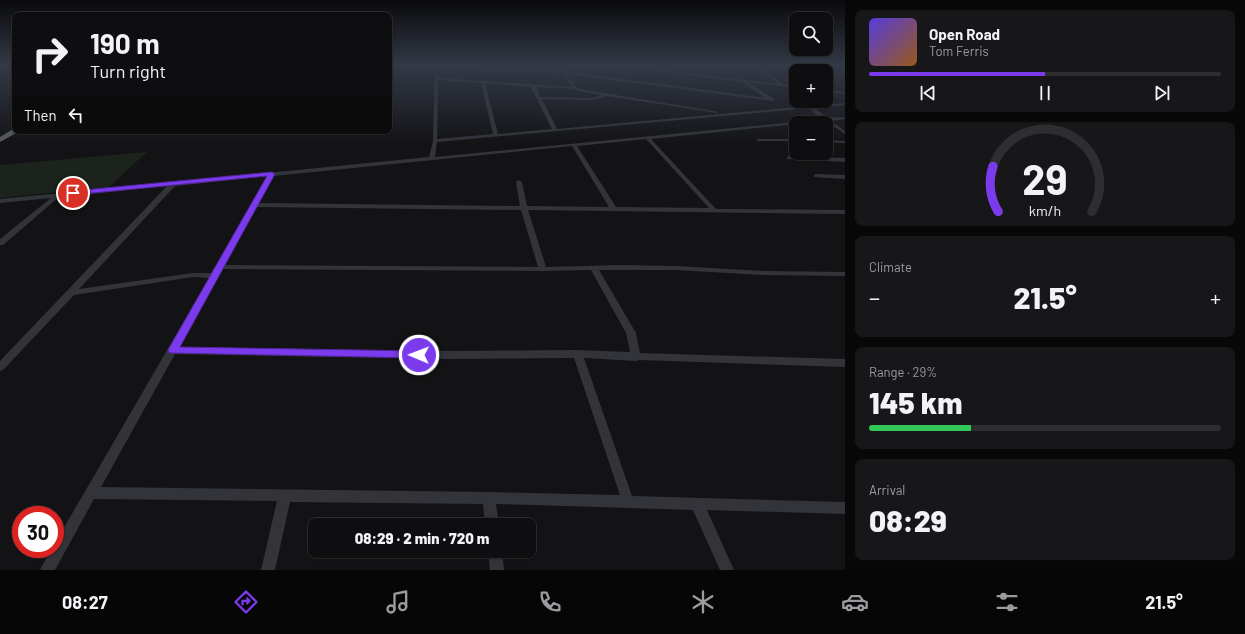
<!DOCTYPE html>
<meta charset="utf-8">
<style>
:root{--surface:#0e0e10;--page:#171719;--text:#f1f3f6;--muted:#9b9c9f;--line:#2e2e30;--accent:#7c3aed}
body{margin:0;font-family:Barlow,sans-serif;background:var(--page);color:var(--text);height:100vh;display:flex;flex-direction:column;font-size:15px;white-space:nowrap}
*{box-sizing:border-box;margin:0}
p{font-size:13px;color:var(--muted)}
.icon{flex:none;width:22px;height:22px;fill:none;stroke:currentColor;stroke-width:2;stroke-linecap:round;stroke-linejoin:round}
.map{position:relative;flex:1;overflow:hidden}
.details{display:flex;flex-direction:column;gap:10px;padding:10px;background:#080809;width:400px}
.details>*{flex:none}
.banner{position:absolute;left:12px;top:12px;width:380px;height:122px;border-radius:8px;box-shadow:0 1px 3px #0004,0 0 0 1px var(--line);background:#0e0e10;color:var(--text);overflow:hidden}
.fabs{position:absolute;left:789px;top:12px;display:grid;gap:8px}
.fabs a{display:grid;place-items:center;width:44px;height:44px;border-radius:8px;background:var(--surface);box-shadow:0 1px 3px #0004,0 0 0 1px var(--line);font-size:20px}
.speed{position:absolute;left:12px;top:506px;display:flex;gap:8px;font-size:20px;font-weight:700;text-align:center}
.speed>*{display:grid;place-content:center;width:52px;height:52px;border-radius:50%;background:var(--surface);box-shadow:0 1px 3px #0004,0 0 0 1px var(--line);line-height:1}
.speed .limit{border:6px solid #d22;background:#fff;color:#111}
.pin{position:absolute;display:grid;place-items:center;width:34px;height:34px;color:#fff;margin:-17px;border:2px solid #fff;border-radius:50%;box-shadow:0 1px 4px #0007}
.me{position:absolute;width:44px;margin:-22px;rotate:271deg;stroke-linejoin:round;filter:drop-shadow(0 0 3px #0008)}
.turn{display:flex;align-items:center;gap:14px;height:84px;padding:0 12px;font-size:18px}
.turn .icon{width:52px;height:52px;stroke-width:2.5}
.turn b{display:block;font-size:28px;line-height:34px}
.then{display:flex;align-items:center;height:38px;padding:0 12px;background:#0003;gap:8px;font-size:15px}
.big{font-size:30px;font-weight:800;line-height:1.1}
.details .widget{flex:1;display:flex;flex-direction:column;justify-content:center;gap:6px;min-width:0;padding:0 14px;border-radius:8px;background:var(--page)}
.details .dial{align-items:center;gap:0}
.dial svg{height:104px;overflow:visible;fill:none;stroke:var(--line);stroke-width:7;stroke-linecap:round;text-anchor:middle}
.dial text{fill:var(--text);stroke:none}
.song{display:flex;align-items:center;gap:12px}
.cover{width:48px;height:48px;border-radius:6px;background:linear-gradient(135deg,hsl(250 70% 55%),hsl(30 70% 35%))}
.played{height:4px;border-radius:2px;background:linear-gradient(90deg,var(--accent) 50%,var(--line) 50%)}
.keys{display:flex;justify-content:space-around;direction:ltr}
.heat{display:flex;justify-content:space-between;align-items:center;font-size:22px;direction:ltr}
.charge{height:6px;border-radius:3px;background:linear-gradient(90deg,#34c759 29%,var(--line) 0)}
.trip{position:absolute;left:308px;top:518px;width:228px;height:40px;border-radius:8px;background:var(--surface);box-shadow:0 1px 3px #0004,0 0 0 1px var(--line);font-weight:800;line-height:40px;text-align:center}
.tabs{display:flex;height:64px;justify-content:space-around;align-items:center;background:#060606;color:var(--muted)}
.tabs .icon{width:28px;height:28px}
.tabs .selected{color:var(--accent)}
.tabs b{font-size:18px;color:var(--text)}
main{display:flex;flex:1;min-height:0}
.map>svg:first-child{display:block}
.green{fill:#1b231c}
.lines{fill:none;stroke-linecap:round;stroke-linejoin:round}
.minor{fill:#33343a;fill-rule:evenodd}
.trunk{fill:#575a62;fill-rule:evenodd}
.route{fill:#7c3aed;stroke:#51269a}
</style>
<main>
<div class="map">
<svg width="845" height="570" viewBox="0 0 845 570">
<rect width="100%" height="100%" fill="#131315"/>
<polygon class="green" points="147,152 109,187 0,198 0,165"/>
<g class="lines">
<g class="minor">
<polygon points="0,65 3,65 0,66"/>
<path d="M556 65H560L564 71 765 98 742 82 613 65H623L778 84 759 69 758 65H762V68L764 70 783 84 796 86V88L747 82 774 99 773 101 566 74 576 87 580 89 719 112 717 113 607 96 592 100 542 99 557 129 808 106 804 101H808L813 106 845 103V105L815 108C824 118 833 118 845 117V119L831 121 845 131V134L826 121 796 123V124L651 139 716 209 845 210V214L528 210 546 267 621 265 676 266 763 271 845 272V276L763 275 676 270H599L636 333 640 353 845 359V367L639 360 636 361 584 358 632 496 845 502V514L707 510 734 570H720L693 510 496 504 499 525H485L483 504 290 502 275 570H261L277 501 94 499 55 570H40L51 549H55V543L209 278 193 277 74 295 3 370 0 371V361L167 186 59 197 3 245H0V239L51 198 0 203V199L429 157 433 141 435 75H437L438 78 572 87 562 73 436 69 435 67 561 71ZM438 80 481 83 493 134 437 139ZM485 83 531 87 552 129 498 134ZM536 87 574 89 579 91 602 95 592 98 540 97ZM810 108 814 113 826 119 435 157 437 142ZM646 139 709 208 616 207 577 146ZM572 146 609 207 527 206 522 182 519 180 516 182 520 206 259 203 274 176ZM268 176 211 273H193L79 289 175 186ZM257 207 521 210 538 267 224 265ZM222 269 543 271 591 270 626 333 630 352 578 350 450 351 179 347ZM175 354 450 359 574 358 620 495 489 492 101 487Z"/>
<polygon points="826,90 845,92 845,94 826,92"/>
<rect x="757" y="139" width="39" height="2"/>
<polygon points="826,140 845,141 845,143 826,142"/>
<polygon points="789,156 845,158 845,162 787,159 787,157"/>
<polygon points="816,174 845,175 845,179 814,177 814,175"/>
<polygon points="488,551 502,551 504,570 490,570"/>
</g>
<polygon class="trunk" points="13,129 20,131 0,142 0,137"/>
</g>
<linearGradient id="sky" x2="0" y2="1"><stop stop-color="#0a0a0c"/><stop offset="0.45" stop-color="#333946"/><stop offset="1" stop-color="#333946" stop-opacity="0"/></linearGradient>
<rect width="845" height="145" fill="url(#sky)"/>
<polygon class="route" points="272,172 275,174 180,347 419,351 424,355 423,358 169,353 168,350 267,176 73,195 70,193 73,191"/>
</svg>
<div class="fabs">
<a><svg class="icon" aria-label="search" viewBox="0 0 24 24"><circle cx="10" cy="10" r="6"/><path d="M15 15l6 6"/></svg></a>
<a>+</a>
<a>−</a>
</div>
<div class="speed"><div class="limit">30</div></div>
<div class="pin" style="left:73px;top:193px;background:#d93025"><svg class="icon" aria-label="arrive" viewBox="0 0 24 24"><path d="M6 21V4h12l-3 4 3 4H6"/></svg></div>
<svg class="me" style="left:419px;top:355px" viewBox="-20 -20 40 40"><circle r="17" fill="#7c3aed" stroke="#fff" stroke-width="3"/><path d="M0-11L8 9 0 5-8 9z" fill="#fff"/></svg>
<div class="trip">08:29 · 2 min · 720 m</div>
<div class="banner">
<div class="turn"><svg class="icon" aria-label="right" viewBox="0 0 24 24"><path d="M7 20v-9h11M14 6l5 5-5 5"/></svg><div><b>190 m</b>Turn right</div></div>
<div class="then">Then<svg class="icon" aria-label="left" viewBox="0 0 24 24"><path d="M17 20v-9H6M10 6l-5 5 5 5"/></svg></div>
</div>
</div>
<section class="details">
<div class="widget">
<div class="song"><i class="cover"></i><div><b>Open Road</b><p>Tom Ferris</p></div></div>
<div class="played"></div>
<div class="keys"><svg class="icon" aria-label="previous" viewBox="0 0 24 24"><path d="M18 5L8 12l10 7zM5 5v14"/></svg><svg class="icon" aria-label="pause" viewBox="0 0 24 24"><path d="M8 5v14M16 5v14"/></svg><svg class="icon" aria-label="next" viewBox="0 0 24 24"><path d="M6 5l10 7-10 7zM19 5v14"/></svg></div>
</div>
<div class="widget dial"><svg viewBox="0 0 100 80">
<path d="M14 69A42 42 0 1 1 86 69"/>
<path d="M14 69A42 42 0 0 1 10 34" stroke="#7c3aed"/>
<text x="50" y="56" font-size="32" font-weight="700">29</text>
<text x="50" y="72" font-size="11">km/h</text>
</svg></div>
<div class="widget"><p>Climate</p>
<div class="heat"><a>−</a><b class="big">21.5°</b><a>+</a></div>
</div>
<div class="widget"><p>Range · 29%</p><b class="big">145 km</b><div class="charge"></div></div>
<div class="widget"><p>Arrival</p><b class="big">08:29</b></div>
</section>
</main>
<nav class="tabs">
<b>08:27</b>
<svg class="icon selected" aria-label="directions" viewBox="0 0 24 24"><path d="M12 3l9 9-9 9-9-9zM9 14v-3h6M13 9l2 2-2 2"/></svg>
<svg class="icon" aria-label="music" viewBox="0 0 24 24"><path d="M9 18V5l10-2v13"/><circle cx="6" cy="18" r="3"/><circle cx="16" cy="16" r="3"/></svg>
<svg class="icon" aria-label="phone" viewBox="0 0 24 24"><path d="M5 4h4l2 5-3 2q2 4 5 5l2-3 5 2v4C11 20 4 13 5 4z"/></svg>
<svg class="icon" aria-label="climate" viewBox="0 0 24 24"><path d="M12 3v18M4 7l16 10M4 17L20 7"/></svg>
<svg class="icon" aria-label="car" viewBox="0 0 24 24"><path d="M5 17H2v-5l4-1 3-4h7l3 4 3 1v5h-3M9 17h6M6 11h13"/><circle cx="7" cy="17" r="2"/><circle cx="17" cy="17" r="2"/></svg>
<svg class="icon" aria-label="filters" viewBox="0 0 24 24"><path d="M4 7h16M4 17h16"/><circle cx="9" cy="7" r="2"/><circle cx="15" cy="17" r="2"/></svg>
<b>21.5°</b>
</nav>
